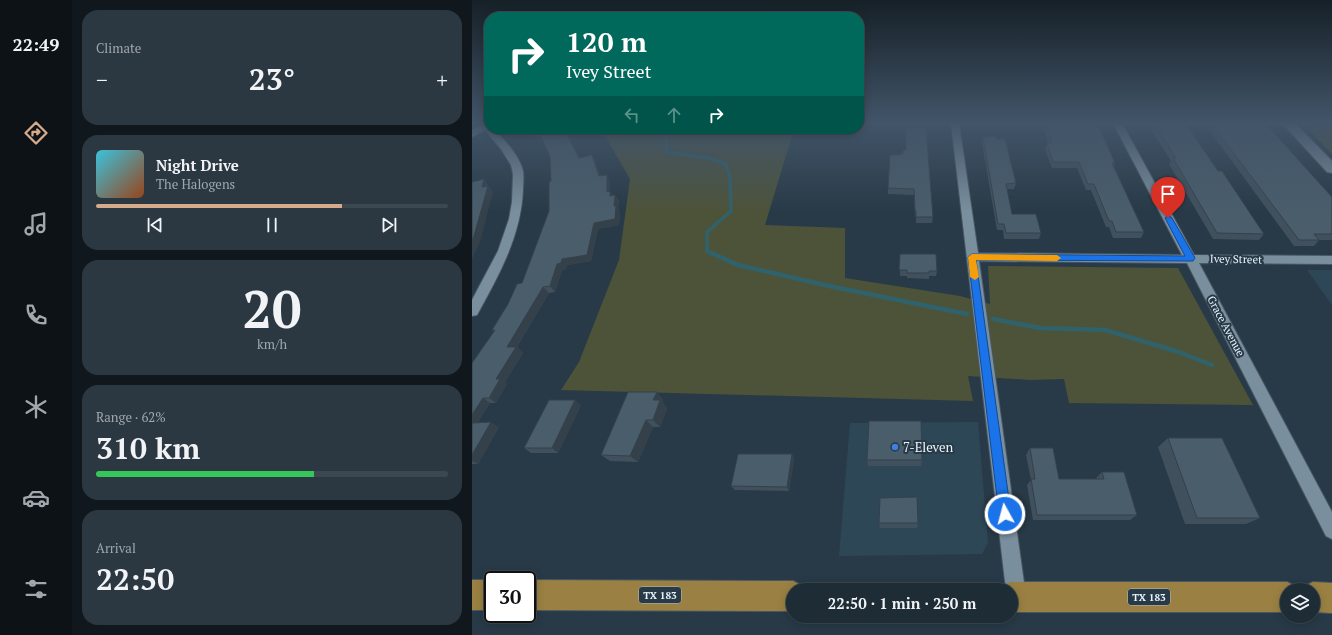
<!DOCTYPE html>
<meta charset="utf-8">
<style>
:root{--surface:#1e2c35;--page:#2b3841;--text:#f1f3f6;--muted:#a1a7ad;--line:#3c4850;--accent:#d6ab8b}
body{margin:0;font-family:"PT Serif",serif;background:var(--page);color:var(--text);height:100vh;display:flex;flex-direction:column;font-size:15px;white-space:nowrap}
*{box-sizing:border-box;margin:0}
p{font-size:13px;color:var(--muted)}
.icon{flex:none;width:22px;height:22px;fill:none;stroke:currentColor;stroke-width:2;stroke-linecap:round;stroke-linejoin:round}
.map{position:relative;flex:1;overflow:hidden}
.side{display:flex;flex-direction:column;gap:10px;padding:10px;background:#10181d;width:400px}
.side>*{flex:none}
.hud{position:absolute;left:12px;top:12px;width:380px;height:122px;border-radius:16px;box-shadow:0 2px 10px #0003,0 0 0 1px var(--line);background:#00695c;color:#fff;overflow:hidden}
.buttons{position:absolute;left:808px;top:583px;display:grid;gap:8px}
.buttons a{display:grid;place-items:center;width:40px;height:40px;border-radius:50%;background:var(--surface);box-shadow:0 2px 10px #0003,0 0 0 1px var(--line);font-size:20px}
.speed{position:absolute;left:12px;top:571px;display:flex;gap:8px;font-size:20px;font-weight:700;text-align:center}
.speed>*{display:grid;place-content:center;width:52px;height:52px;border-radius:50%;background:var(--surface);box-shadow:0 2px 10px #0003,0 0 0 1px var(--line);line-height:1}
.speed .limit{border:2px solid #111;border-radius:6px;background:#fff;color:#111}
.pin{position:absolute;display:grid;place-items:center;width:34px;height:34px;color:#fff;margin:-41px -17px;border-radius:50% 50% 50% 0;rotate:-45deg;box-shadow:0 0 4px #0007}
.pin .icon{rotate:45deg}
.me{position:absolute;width:44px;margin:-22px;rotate:353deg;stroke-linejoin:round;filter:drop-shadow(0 0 3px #0008)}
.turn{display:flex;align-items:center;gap:14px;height:84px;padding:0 16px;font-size:18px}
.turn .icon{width:52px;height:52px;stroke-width:2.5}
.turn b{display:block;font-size:28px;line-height:34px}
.lanes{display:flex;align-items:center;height:38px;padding:0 16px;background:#0003;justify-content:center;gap:20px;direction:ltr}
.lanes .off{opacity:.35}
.big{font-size:30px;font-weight:700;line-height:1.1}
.side .card{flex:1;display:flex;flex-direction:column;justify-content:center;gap:6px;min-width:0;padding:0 14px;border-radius:16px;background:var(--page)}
.side .dial{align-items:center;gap:0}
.dial b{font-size:52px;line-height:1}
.song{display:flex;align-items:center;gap:12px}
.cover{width:48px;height:48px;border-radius:6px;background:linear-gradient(135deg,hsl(190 70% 55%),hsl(20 70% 35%))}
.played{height:4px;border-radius:2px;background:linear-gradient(90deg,var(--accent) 70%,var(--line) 70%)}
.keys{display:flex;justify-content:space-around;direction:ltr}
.heat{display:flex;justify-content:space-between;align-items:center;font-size:22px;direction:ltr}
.charge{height:6px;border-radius:3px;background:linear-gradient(90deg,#34c759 62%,var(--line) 0)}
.trip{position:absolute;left:314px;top:583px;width:232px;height:40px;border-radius:20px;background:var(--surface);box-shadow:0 2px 10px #0003,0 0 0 1px var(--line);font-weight:700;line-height:40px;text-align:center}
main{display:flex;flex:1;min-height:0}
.dock{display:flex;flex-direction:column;width:72px;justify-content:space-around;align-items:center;background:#0c1215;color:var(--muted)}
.dock .icon{width:28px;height:28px}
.dock .active{color:var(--accent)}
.dock b{font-size:18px;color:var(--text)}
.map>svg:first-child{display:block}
.built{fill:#2e4757}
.green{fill:#4d5339}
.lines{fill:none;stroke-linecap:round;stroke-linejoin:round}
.stream-far1{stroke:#30626c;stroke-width:3.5}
.stream{stroke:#30626c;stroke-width:4.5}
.minor-casing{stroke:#485863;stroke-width:2}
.secondary-casing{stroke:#485863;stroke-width:2}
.primary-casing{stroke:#485863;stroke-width:2}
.minor{fill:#7a8f9e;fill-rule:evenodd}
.secondary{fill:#7a8f9e;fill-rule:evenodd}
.primary{fill:#9a8042;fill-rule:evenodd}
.wall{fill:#40505c}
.shaded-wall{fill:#34414b}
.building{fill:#4a5d6b;stroke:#34414b}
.route{fill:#1a73e8;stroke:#114b97}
.slow{fill:#f59e0b}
.shop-dot{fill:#3f7fe0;stroke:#283a47;stroke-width:1.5}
.labels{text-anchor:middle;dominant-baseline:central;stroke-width:4;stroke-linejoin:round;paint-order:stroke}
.shield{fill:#283a47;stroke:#afbcc6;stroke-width:1}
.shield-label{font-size:10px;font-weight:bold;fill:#e9f4fd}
.street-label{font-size:11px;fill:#e9f4fd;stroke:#283a47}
.near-poi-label{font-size:13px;fill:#e9f4fd;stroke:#283a47;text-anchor:start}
</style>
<main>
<nav class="dock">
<b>22:49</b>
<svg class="icon active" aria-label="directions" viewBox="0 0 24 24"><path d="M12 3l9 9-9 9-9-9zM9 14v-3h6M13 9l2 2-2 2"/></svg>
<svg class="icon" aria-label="music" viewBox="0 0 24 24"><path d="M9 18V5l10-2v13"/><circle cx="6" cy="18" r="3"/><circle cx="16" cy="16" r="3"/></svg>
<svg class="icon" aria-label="phone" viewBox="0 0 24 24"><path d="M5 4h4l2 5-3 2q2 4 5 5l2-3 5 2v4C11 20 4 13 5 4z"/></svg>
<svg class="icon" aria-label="climate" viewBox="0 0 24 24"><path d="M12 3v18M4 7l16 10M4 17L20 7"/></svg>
<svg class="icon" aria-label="car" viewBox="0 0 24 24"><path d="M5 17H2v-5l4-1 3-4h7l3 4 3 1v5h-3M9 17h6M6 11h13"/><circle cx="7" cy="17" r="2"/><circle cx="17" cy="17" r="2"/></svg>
<svg class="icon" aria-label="filters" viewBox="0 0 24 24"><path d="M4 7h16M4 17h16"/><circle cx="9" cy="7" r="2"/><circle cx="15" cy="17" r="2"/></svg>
</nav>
<section class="side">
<div class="card"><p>Climate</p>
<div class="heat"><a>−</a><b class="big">23°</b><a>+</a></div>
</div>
<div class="card">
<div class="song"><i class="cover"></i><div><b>Night Drive</b><p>The Halogens</p></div></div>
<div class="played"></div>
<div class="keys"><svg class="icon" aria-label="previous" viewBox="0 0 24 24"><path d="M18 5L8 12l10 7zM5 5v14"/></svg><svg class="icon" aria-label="pause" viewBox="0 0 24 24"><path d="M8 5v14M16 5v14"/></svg><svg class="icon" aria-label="next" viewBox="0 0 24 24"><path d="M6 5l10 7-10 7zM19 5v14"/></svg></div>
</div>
<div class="card dial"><b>20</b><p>km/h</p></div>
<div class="card"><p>Range · 62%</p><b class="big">310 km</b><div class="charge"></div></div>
<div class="card"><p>Arrival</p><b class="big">22:50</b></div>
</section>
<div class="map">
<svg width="860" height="635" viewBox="0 0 860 635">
<rect width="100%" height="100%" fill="#283a47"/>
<g class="built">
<polygon points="835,270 860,270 860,305"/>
<polygon points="506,422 516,543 510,554 367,556 378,423"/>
</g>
<g class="green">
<polygon points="830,123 860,123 860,154"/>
<polygon points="129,129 322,129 293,225 373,228 373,278 488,296 518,304 516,266 706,268 781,405 597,403 592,379 558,380 496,376 501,401 89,390 107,362 147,260 158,179"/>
</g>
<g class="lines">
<polyline class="stream-far1" points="197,129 194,139 195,152 236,158 254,164 258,177 259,211 235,232 235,251"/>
<g class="stream">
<polyline points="235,250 235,251 266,265 357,286 495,314"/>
<polyline points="521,319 568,328 633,330 704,351 740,365"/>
</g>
<g class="minor-casing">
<g id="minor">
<path d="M14 123 17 124V129H22C33 141 47 155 51 171 52 177 51 184 51 190 49 236 27 275 5 315L0 316V300L26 251 37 219 40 202 41 174 39 165 29 149 13 130 0 137V130Z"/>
<polygon points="479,123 487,123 506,253 710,255 641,123 650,123 722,255 860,256 860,264 727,263 860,512 860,539 854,536 715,263 507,261 554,597 551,604 544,607 539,604 539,590 534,590"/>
</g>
</g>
<g class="secondary-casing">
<polygon id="secondary" points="810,123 823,123 860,161 860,173 855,172"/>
</g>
<g class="primary-casing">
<g id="primary">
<rect x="0" y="580" width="21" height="30"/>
<polygon points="55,580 321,581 331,586 333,590 321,590 321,611 55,610"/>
<polygon points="539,582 815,582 825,587 827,590 815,590 815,612 539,612 539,590 527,590 529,587"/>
<polygon points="841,582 860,583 860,613 841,612 841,590 829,590 831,587"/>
</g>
</g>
<use href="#minor" class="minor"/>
<use href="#secondary" class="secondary"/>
<use href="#primary" class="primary"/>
</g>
<g class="wall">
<polygon points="570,123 625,123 643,163 642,166 672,232 669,238 641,238 637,227 634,227 619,190 614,190 605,168 580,168 573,149 575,143 576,143"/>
<polygon points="675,123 713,123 746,171 792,234 787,240 741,239 697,164 699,161"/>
<polygon points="732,123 793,123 860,197 860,240 847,240 842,246 822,246"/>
<polygon points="57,129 92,129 108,158 120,155 123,161 129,176 138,181 138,191 141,195 143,195 147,201 146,208 148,212 147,225 126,229 119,261 95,265 94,269 90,270 83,292 77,293 45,347 51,353 33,382 35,384 24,403 18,403 6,422 27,427 6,464 0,464 0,363 22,332 20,330 50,283 77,211 79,181 78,156 71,141 68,142"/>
<polygon points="511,137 544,183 542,189 535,189 540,214 569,233 567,239 532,239 531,230 525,230 510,143"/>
<polygon points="428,155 461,217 460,223 444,223 444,217 443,217 442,195 416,194 416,188"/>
<polygon points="428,254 465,271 464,276 457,276 457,279 435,278 435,276 428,276"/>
<polygon points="185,392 191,400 190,402 195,408 188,427 181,427 166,462 138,461 129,455"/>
<polygon points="109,405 86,453 59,453 52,448"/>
<polygon points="696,438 788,518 774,524 713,524 686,447"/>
<polygon points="558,448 587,479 625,479 624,478 630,472 665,515 658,520 561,520 555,485 559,480 554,455"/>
<polygon points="320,454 322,459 317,491 263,490 259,486"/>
<polygon points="395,460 450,460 449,466 396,466"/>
<polygon points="407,523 446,523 445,528 408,528"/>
</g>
<g class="shaded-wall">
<polygon points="92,129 94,132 111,164 107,158"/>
<polygon points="68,135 72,141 68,142 64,136"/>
<polygon points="120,155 123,161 131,182 127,176"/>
<polygon points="135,175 138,181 138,191 142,197 141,202 135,192"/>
<polygon points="12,179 21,192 8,242 0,259 0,241"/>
<polygon points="143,195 147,201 146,208 148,212 147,225 126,229 119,261 95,265 94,269 90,270 83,292 78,286 85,264 122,223 142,206"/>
<polygon points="71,287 77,293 45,347 51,353 33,382 35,384 24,403 17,398 24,379 35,347"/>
<polygon points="185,392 191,400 190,402 195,408 188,427 181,420 181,400"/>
<polygon points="11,398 18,403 3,427 0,425 0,415"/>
<polygon points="103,400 109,405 86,453 80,448"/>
<polygon points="174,420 181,427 166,462 158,456"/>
<polygon points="19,422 27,427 6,464 0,461 0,455"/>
<polygon points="320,454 322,459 317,491 315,487"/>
</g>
<g class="building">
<polygon points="573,123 625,123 643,163 640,163 672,232 644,232 640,221 637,221 622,184 616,184 607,162 581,162 575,143 580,143"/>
<polygon points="682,123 713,123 746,171 750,171 792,234 745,233 701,158 704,158"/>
<polygon points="739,123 793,123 860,197 860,234 842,234 847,240 827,240"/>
<polygon points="434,127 454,128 461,217 444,217 444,211 443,211 442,189 416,188 418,155 428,155 429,153 431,154 431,150 434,150"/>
<polygon points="58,129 92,129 107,158 120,155 127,176 135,175 135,192 138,191 138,196 143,195 142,206 144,206 143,219 122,223 115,255 90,259 89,263 85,264 78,286 71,287 35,347 44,347 24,379 28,379 17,398 11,398 0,415 0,363 23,330 20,330 36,304 45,284 50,283 77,211 77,182 79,181 78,156 68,135 64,136"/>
<polygon points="524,136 525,139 533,139 544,183 534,184 540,214 564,214 569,233 534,233 532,224 526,224 511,137"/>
<polygon points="12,179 10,187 16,186 2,236 0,241 0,182"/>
<polygon points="428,254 464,254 465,271 457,271 457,273 435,273 435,270 427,270"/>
<polygon points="156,392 185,392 181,400 188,400 181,420 174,420 158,456 129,455"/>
<polygon points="77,400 103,400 80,448 52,448"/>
<polygon points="397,421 449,421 450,460 395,460"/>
<polygon points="19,422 0,455 0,423"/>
<polygon points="696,438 750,438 788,518 725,518"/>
<polygon points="558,448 581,448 587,479 632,479 630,472 652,472 665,515 565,515 559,479 563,479"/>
<polygon points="266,454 320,454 315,487 259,486"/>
<polygon points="445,497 446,523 407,523 408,498"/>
</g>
<linearGradient id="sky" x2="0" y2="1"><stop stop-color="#162027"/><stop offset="0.58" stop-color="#425569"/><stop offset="1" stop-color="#425569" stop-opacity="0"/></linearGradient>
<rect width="860" height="212" fill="url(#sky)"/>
<polygon class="route" points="696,215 700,218 723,258 721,261 504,260 539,514 537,518 533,520 529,518 527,514 496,257 500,254 713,256 693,218"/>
<polygon class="slow" points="500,254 585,255 589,258 585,261 504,260 507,277 503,280 498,277 496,257"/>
<circle class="shop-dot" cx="423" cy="447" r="4"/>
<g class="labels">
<g class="shield">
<rect x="167" y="587" width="42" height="16" rx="3"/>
<rect x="656" y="589" width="42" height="16" rx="3"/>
</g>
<g class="shield-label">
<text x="188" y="595">TX 183</text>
<text x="677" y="597">TX 183</text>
</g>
<g class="street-label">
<text transform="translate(764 259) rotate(1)">Ivey Street</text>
<text transform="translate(754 326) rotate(62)">Grace Avenue</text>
</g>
<g class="near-poi-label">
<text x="431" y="447">7-Eleven</text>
</g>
</g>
</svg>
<div class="buttons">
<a><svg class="icon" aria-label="layers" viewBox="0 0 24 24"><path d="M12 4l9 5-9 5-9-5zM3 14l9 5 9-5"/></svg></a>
</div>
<div class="speed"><div class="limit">30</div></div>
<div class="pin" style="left:696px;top:218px;background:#d93025"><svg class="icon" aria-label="arrive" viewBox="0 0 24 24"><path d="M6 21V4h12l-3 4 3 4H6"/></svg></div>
<svg class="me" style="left:533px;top:514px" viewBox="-20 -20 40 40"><circle r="17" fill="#1a73e8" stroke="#fff" stroke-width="3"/><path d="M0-11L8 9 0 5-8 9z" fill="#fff"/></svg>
<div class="trip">22:50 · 1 min · 250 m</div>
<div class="hud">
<div class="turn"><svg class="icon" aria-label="right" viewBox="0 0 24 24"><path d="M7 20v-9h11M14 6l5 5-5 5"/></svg><div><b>120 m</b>Ivey Street</div></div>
<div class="lanes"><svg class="icon off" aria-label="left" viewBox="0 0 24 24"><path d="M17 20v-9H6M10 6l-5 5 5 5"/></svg><svg class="icon off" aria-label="ahead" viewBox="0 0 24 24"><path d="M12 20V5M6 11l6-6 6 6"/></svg><svg class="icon" aria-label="right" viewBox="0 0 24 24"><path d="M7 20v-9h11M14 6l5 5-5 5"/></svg></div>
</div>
</div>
</main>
